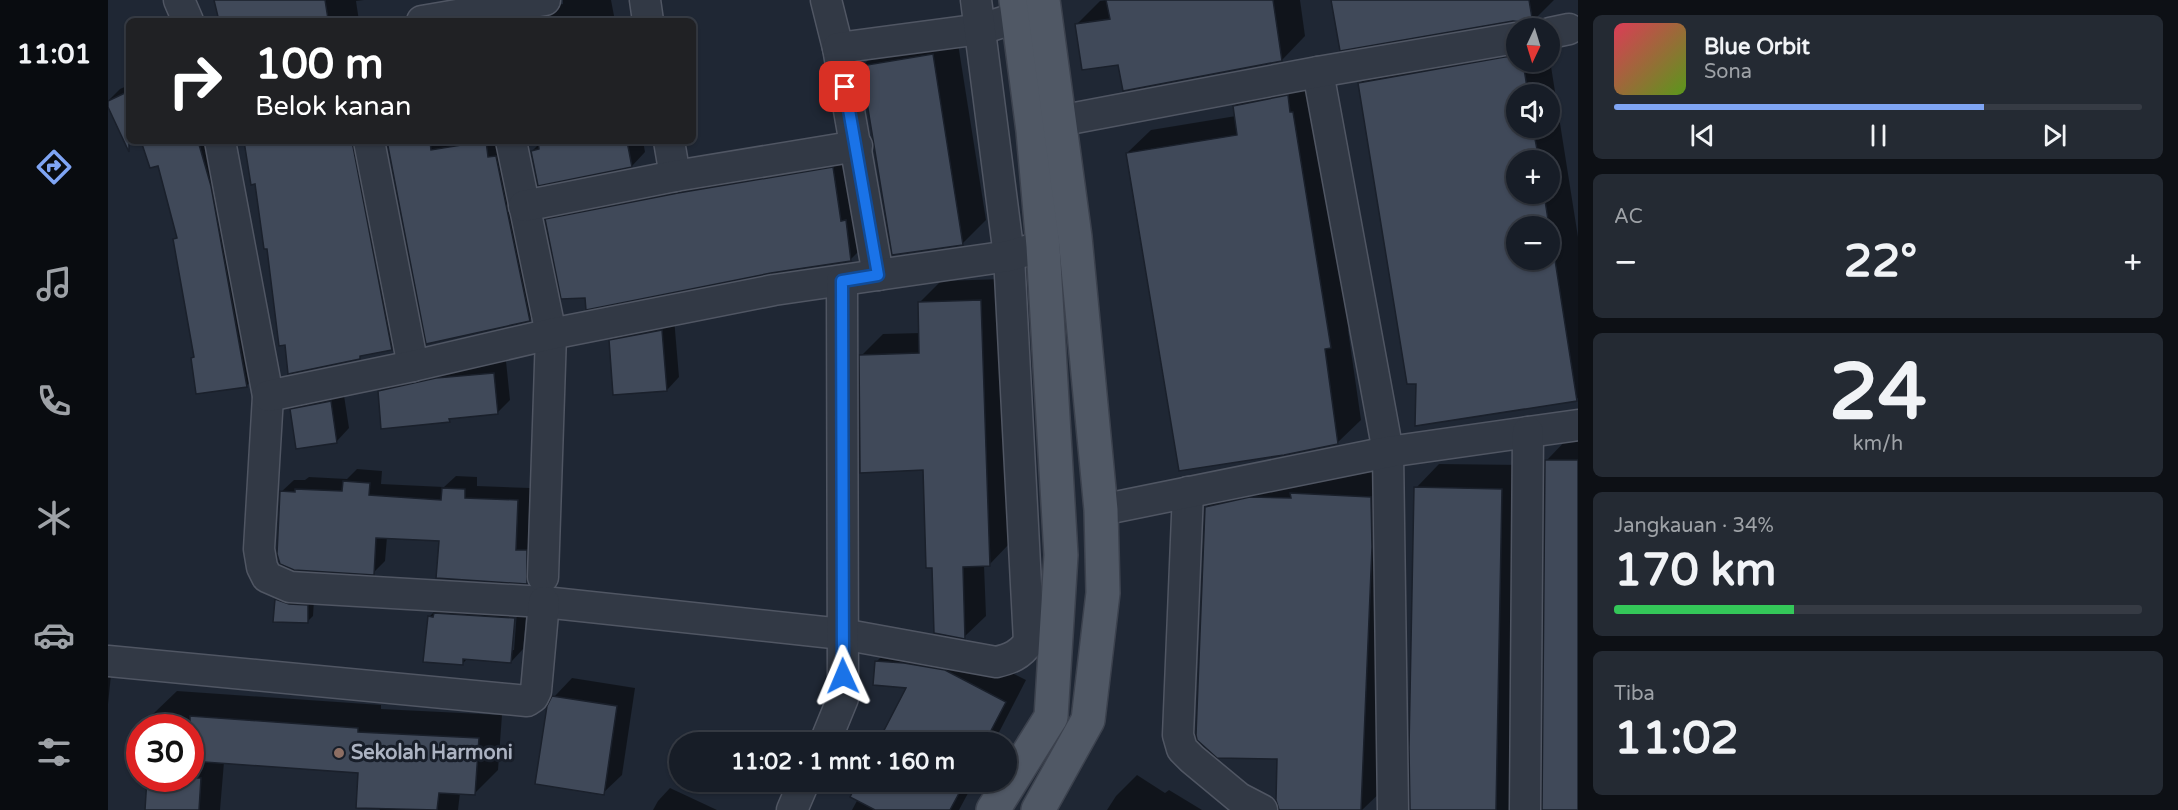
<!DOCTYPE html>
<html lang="id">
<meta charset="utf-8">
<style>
:root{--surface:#171d27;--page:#242a33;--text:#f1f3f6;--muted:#9ea2a7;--line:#363b44;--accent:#7fa5f4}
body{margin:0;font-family:"Varela Round",sans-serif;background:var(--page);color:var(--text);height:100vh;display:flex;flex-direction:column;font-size:22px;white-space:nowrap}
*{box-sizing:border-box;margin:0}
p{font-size:20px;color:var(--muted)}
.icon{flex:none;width:33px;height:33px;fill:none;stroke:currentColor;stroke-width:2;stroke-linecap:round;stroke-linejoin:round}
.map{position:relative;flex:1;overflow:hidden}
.panel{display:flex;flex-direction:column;gap:15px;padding:15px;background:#0d1015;width:600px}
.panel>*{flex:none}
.hud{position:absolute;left:18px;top:18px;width:570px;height:126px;border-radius:9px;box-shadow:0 2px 4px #0004,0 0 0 2px var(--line);background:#202124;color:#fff;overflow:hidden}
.needle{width:39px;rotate:184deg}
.tools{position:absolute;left:1398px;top:18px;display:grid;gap:12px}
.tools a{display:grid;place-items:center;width:54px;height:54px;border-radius:50%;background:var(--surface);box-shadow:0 2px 4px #0004,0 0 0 2px var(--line);font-size:30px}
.speed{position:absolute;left:18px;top:714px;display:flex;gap:12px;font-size:30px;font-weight:700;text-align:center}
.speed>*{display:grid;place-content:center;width:78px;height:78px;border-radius:50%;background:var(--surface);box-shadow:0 2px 4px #0004,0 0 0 2px var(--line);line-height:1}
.speed .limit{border:9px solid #d22;background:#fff;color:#111}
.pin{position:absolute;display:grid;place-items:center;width:51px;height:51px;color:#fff;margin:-26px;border-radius:12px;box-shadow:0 3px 9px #0006}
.me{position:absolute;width:66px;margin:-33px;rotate:359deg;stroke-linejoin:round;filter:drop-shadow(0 0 4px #0008)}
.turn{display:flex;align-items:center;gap:21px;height:126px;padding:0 30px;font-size:27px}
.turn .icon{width:78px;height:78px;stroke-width:2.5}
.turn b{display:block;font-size:42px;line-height:51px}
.big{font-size:45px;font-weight:700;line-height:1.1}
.panel .tile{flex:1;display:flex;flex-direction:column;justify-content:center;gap:9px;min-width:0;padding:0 21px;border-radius:9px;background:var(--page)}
.panel .dial{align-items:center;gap:0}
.dial b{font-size:78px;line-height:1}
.song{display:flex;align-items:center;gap:18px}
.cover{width:72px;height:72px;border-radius:9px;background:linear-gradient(135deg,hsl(350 70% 55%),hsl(90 70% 35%))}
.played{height:6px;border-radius:3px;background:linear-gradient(90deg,var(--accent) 70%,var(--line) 70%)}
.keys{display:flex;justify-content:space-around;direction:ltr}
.heat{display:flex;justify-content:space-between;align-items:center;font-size:33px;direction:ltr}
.charge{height:9px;border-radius:4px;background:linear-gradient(90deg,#34c759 34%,var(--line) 0)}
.trip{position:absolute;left:561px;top:732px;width:348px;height:60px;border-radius:30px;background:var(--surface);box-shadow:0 2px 4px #0004,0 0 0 2px var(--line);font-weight:700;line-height:60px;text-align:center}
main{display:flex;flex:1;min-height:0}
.tab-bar{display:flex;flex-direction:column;width:108px;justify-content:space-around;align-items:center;background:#090c10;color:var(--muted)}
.tab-bar .icon{width:42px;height:42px}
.tab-bar .selected{color:var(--accent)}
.tab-bar b{font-size:27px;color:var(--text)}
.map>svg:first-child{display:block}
.shadow{fill:#0007;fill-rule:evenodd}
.building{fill:#404959;stroke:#1a202b;stroke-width:1.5}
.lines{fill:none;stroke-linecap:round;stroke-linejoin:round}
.minor-casing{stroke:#505663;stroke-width:33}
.major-casing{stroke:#3c424e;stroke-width:36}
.minor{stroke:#323945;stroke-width:30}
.major{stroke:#505865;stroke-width:33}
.route-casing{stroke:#114b97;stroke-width:15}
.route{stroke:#1a73e8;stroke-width:10}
.education-dot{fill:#8d6e63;stroke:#181e29;stroke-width:2}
.labels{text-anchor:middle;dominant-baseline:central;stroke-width:6;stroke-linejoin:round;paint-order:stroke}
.poi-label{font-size:20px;font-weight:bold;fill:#acb3c2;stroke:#181e29;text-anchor:start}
</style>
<main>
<nav class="tab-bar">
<b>11:01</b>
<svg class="icon selected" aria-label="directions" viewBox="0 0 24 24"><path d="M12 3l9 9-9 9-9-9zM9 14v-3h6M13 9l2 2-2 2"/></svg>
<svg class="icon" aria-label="music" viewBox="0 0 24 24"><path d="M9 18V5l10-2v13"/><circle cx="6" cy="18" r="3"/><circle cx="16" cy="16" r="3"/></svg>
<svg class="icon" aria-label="phone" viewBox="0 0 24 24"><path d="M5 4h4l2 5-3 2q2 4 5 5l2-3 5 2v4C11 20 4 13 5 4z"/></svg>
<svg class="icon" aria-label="climate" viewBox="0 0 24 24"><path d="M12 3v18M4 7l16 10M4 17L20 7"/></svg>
<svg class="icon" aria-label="car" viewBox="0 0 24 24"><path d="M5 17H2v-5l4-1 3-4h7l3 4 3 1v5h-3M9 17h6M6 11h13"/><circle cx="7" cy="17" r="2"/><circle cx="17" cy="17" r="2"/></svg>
<svg class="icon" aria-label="filters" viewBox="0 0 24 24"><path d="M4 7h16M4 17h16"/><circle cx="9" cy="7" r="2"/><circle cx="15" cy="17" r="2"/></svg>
</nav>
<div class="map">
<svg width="1470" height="810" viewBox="0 0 1470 810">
<rect width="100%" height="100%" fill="#1f2734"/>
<g class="shadow">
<polygon points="107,0 256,0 248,1 251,21 113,21"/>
<polygon points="455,0 503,0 507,21 356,21 455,4"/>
<polygon points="999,0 1192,0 1197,36 1174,60 1012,63 969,24 992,1"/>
<polygon points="1225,0 1446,0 1424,22"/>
<polygon points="848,31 878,220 854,244 754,66 778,43"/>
<path d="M1408 36V62H1442V60L1470 237V398L1468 399 1310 383 1252 83 1276 59ZM1408 94H1442V128H1408ZM1408 160H1442V194H1408ZM1408 226H1442V260H1408Z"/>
<polygon points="1149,83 1208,89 1246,324 1240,330 1253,420 1229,443 1019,153 1043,130 1128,116 1126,106"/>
<polygon points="21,85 21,123 0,104 0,101 12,89"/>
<polygon points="35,141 107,141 152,373 138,386 84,358 87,356 67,239 70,236 51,164"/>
<polygon points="137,141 259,141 297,335 284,349 256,353 251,358 178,343 149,182"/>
<polygon points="280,141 401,141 434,306 421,320"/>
<polygon points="432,141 535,141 537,152 524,166 424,151 432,143"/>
<polygon points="740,153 757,245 742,260 439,220 454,205"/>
<polygon points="895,279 902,543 881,565 876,565 878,616 856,637 825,566 816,469 753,356 775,334 812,333 811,303 833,281"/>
<polygon points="566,318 571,377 559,390 502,341 515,328"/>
<polygon points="398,361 402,400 389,413 345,417 341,420 271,391 284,379 342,366"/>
<polygon points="235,389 241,428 229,441 183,410 196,397"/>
<polygon points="1462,436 1470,437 1470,810 1436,810 1439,460"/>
<polygon points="1331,464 1417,465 1411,810 1304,810 1308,488"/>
<polygon points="249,469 274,471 273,484 336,487 348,476 369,477 369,486 422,488 420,538 430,539 431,570 419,582 332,540 279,537 277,561 265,573 173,492 186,480 197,480 201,477 239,479"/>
<polygon points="1207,470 1287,473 1276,789 1254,810 1197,810 1171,757 1098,507 1122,483"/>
<polygon points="174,594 206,600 205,616 199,622 168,600"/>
<path d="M334 604 419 605 415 649 403 662 360 658 354 664 321 617ZM406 610H409L406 650H403Z"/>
<polygon points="790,640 858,650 918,680 886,742 772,742 800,686 769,661"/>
<polygon points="0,674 3,675 0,704"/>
<polygon points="464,678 527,688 514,775 495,793 446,697"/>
<polygon points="69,691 273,705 273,709 394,715 390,770 366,794 352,793 350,810 272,810 252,772 116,762 112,810 39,810 82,778 82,728 44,728 45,714"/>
<polygon points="1029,775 1057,793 1061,790 1094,810 999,810 1008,796"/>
<polygon points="751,782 866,782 851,810 744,810 750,799 744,796"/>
<polygon points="562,788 609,810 545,810 550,801"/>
</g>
<g class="building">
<polygon points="106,0 217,0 220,19 207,21 111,21"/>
<polygon points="998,0 1165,0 1174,61 1015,91 1010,65 974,70 967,24 1002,19"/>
<polygon points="1223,0 1421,0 1425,24 1418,25 1413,22 1405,21 1232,51"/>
<polygon points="825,54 855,245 784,255 753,66"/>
<polygon points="1408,55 1408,62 1415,62 1420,94 1408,94 1408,128 1425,128 1431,160 1408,160 1408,194 1436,194 1441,226 1408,226 1408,260 1442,260 1442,228 1469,401 1307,426 1308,384 1299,384 1250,83"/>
<polygon points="21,91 21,152 0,107 0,101"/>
<polygon points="1180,95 1182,112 1185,112 1223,348 1217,349 1230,444 1176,455 1071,471 1018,153 1129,135 1125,106"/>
<polygon points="33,141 90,141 103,186 139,387 88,394 83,358 86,357 65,239 69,238 50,166 42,168"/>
<polygon points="136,141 244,141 284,350 252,356 252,359 180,374 177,345 171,346 159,249 156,249 147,184 143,185"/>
<polygon points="279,141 322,141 323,150 378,141 380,157 388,156 422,321 318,344"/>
<polygon points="430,141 519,141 524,167 430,186 423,151 431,149"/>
<polygon points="725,167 733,221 738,220 743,261 663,273 478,310 477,298 453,299 437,219 570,193"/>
<polygon points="873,300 882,566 855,567 857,639 826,633 824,568 818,568 815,470 752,473 751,355 811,353 810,302"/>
<polygon points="554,330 559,391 505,395 501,340"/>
<polygon points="386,373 390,414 341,419 342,422 273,429 270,391 328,378"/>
<polygon points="223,401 229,443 188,449 182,409"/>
<polygon points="1437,460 1470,460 1470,810 1434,810"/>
<polygon points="235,481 262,483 261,495 333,500 334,488 357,489 357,498 410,500 408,550 419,550 419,584 328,578 331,541 268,538 266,575 186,570 172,564 169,554 172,491 187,492 187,489 234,491"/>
<polygon points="1306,487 1394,489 1388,810 1302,810 1301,748"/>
<polygon points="1182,493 1263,497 1264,547 1253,810 1171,810 1168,800 1169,759 1109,758 1089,740 1088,735 1097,507 1142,497 1183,498"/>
<polygon points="167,599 181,604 200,605 200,623 165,622"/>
<polygon points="326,613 407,618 403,663 355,659 355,665 315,662 320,616 325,617"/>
<polygon points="767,661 796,663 837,670 898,702 877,742 770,742 798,688 765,685"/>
<polygon points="444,696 509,706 496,795 427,784 439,706"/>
<polygon points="82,716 250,728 250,732 371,738 367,795 331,793 329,810 248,808 250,773 82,761"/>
<polygon points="39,778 93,778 91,810 37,810"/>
<polygon points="750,782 857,782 842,810 767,810 742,797"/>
</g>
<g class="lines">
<g class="minor-casing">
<g id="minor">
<polyline points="71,0 80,21"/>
<polyline points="537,0 540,21"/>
<polyline points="718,0 730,48 770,275"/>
<polyline points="314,21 437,0"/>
<polyline points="1442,33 1461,29"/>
<polyline points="730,48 873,29 911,17"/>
<polyline points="1210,72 1280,452 1285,810"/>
<polyline points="951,121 1210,72 1408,38"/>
<path d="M112 141 160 396 151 549 154 567 159 577 182 587 436 602 734 634 888 662C902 659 912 655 921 642L901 256 868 0"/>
<polyline points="261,141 305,366"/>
<polyline points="403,141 443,334 435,577"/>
<polyline points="561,141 567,176"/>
<polyline points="416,206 567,176 749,146"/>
<polyline points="160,396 305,366 443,334 666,290 901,256 921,250"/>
<polyline points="1080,492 1070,735 1074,749 1084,759 1131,798 1154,810"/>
<polyline points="993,510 1280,452 1470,425"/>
<polyline points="0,661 419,701 425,697 428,691 436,602"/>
<polyline points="717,742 735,698 734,281"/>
<polyline points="684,810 696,782"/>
<polyline points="1417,810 1420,432"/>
</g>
</g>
<g class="major-casing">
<g id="major">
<polyline points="885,810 943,717 953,555 935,246 925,131 908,0"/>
<polyline points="930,810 980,720 995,593 993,510 967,237 935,0"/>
</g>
</g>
<use href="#minor" class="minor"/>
<use href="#major" class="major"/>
</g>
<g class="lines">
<g class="route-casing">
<polyline id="route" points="735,676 734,281 770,275 737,87"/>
</g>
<use href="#route" class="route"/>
</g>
<circle class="education-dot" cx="231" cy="753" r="6"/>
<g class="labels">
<g class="poi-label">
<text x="243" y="753">Sekolah Harmoni</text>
</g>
</g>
</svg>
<div class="tools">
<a><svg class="needle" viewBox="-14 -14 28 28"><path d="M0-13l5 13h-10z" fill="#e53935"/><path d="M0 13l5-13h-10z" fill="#9ea2a7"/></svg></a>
<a><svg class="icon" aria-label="sound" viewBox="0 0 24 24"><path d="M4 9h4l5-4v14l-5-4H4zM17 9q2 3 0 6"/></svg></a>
<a>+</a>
<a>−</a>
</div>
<div class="speed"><div class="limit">30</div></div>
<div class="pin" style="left:737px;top:87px;background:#d93025"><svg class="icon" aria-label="arrive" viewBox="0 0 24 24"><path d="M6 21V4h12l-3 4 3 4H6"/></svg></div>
<svg class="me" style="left:735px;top:676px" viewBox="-20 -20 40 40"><path d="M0-17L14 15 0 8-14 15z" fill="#1a73e8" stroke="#fff" stroke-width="4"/></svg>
<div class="trip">11:02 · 1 mnt · 160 m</div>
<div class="hud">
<div class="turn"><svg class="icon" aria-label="right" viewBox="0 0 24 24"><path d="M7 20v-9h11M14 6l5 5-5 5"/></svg><div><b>100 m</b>Belok kanan</div></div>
</div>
</div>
<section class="panel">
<div class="tile">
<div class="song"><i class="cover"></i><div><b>Blue Orbit</b><p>Sona</p></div></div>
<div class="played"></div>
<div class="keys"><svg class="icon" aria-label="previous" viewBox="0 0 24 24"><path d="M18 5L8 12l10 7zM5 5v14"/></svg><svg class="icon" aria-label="pause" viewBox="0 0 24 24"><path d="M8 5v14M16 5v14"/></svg><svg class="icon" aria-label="next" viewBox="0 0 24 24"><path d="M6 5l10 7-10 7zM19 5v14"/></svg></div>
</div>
<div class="tile"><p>AC</p>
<div class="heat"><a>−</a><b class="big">22°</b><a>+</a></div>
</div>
<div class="tile dial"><b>24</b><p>km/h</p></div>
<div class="tile"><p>Jangkauan · 34%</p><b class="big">170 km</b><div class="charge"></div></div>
<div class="tile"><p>Tiba</p><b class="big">11:02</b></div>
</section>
</main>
